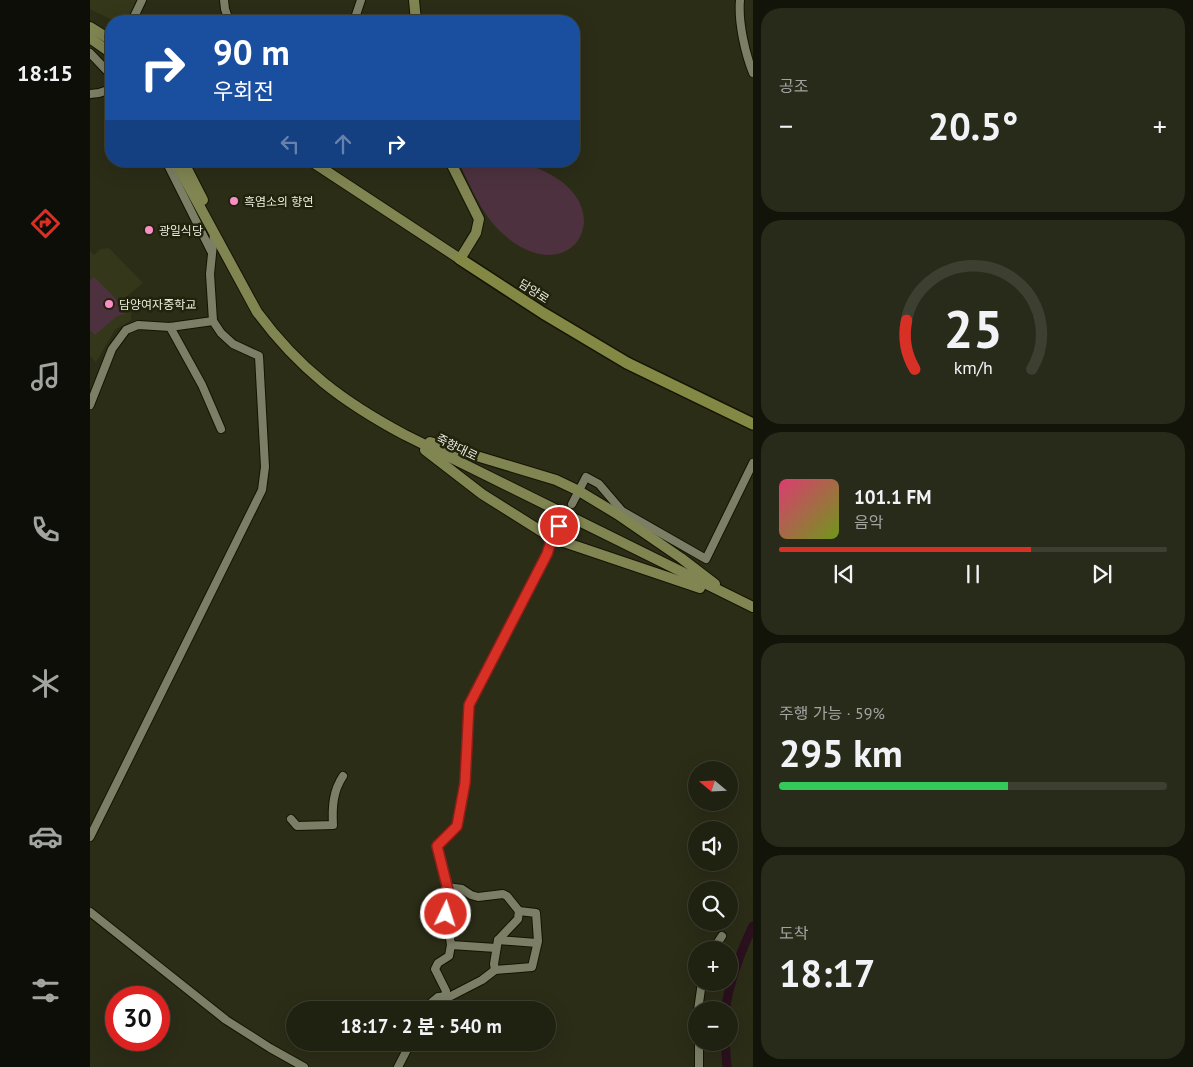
<!DOCTYPE html>
<html lang="ko">
<meta charset="utf-8">
<style>
:root{--surface:#202211;--page:#282a1a;--text:#f1f3f6;--muted:#a2a49f;--line:#3d3f31;--accent:#d93025}
body{margin:0;font-family:"PT Sans","Noto Sans KR",sans-serif;background:var(--page);color:var(--text);height:100vh;display:flex;flex-direction:column;font-size:19px;white-space:nowrap}
*{box-sizing:border-box;margin:0}
p{font-size:16px;color:var(--muted)}
.icon{flex:none;width:28px;height:28px;fill:none;stroke:currentColor;stroke-width:2;stroke-linecap:round;stroke-linejoin:round}
.map{position:relative;flex:1;overflow:hidden}
.sheet{display:flex;flex-direction:column;gap:8px;padding:8px;background:#121309;width:440px}
.sheet>*{flex:none}
.banner{position:absolute;left:15px;top:15px;width:475px;height:152px;border-radius:20px;box-shadow:0 5px 20px #0002,0 0 0 1px var(--line);background:#1a4fa0;color:#fff;overflow:hidden}
.needle{width:32px;rotate:289deg}
.tools{position:absolute;left:598px;top:761px;display:grid;gap:10px}
.tools a{display:grid;place-items:center;width:50px;height:50px;border-radius:50%;background:var(--surface);box-shadow:0 5px 20px #0002,0 0 0 1px var(--line);font-size:25px}
.speed{position:absolute;left:15px;top:986px;display:flex;gap:10px;font-size:25px;font-weight:700;text-align:center}
.speed>*{display:grid;place-content:center;width:65px;height:65px;border-radius:50%;background:var(--surface);box-shadow:0 5px 20px #0002,0 0 0 1px var(--line);line-height:1}
.speed .limit{border:8px solid #d22;background:#fff;color:#111}
.pin{position:absolute;display:grid;place-items:center;width:42px;height:42px;color:#fff;margin:-21px;border:2px solid #fff;border-radius:50%;box-shadow:0 1px 5px #0007}
.me{position:absolute;width:55px;margin:-28px;rotate:4deg;stroke-linejoin:round;filter:drop-shadow(0 0 4px #0008)}
.turn{display:flex;align-items:center;gap:18px;height:105px;padding:0 25px;font-size:22px}
.turn .icon{width:65px;height:65px;stroke-width:2.5}
.turn b{display:block;font-size:35px;line-height:42px}
.lanes{display:flex;align-items:center;height:48px;padding:0 25px;background:#0003;justify-content:center;gap:25px;direction:ltr}
.lanes .off{opacity:.35}
.big{font-size:38px;font-weight:700;line-height:1.1}
.sheet .card{flex:1;display:flex;flex-direction:column;justify-content:center;gap:8px;min-width:0;padding:0 18px;border-radius:20px;background:var(--page)}
.sheet .dial{align-items:center;gap:0}
.dial svg{height:130px;overflow:visible;fill:none;stroke:var(--line);stroke-width:7;stroke-linecap:round;text-anchor:middle}
.dial text{fill:var(--text);stroke:none}
.song{display:flex;align-items:center;gap:15px}
.cover{width:60px;height:60px;border-radius:8px;background:linear-gradient(135deg,hsl(340 70% 55%),hsl(80 70% 35%))}
.played{height:5px;border-radius:2px;background:linear-gradient(90deg,var(--accent) 65%,var(--line) 65%)}
.keys{display:flex;justify-content:space-around;direction:ltr}
.heat{display:flex;justify-content:space-between;align-items:center;font-size:28px;direction:ltr}
.charge{height:8px;border-radius:4px;background:linear-gradient(90deg,#34c759 59%,var(--line) 0)}
.trip{position:absolute;left:196px;top:1001px;width:270px;height:50px;border-radius:25px;background:var(--surface);box-shadow:0 5px 20px #0002,0 0 0 1px var(--line);font-weight:700;line-height:50px;text-align:center}
main{display:flex;flex:1;min-height:0}
.tabs{display:flex;flex-direction:column;width:90px;justify-content:space-around;align-items:center;background:#0d0e07;color:var(--muted)}
.tabs .icon{width:35px;height:35px}
.tabs .current{color:var(--accent)}
.tabs b{font-size:22px;color:var(--text)}
.map>svg:first-child{display:block}
.built{fill:#343719}
.green{fill:#4d313f}
.lines{fill:none;stroke-linecap:round;stroke-linejoin:round}
.river{stroke:#2b101e;stroke-width:9}
.minor-tunnel{stroke:#484a35;stroke-width:8;stroke-dasharray:8 4;stroke-linecap:butt}
.minor-casing{stroke:#141502;stroke-width:10}
.major-casing{stroke:#141502;stroke-width:12}
.highway-casing{stroke:#141502;stroke-width:14}
.minor{stroke:#7c7f66;stroke-width:8}
.major{stroke:#808552;stroke-width:10}
.highway{stroke:#838945;stroke-width:11}
.route-casing{stroke:#8d1f18;stroke-width:12}
.route{stroke:#d93025;stroke-width:9}
.poi-dot{fill:#fb8fc5;stroke:#21230d;stroke-width:2}
.labels{text-anchor:middle;dominant-baseline:central;stroke-width:5;stroke-linejoin:round;paint-order:stroke}
.poi-label{font-size:12px;fill:#ebeddf;stroke:#21230d;text-anchor:start}
.street-label{font-size:12px;fill:#ebeddf;stroke:#21230d}
</style>
<main>
<nav class="tabs">
<b>18:15</b>
<svg class="icon current" aria-label="directions" viewBox="0 0 24 24"><path d="M12 3l9 9-9 9-9-9zM9 14v-3h6M13 9l2 2-2 2"/></svg>
<svg class="icon" aria-label="music" viewBox="0 0 24 24"><path d="M9 18V5l10-2v13"/><circle cx="6" cy="18" r="3"/><circle cx="16" cy="16" r="3"/></svg>
<svg class="icon" aria-label="phone" viewBox="0 0 24 24"><path d="M5 4h4l2 5-3 2q2 4 5 5l2-3 5 2v4C11 20 4 13 5 4z"/></svg>
<svg class="icon" aria-label="climate" viewBox="0 0 24 24"><path d="M12 3v18M4 7l16 10M4 17L20 7"/></svg>
<svg class="icon" aria-label="car" viewBox="0 0 24 24"><path d="M5 17H2v-5l4-1 3-4h7l3 4 3 1v5h-3M9 17h6M6 11h13"/><circle cx="7" cy="17" r="2"/><circle cx="17" cy="17" r="2"/></svg>
<svg class="icon" aria-label="filters" viewBox="0 0 24 24"><path d="M4 7h16M4 17h16"/><circle cx="9" cy="7" r="2"/><circle cx="15" cy="17" r="2"/></svg>
</nav>
<div class="map">
<svg width="663" height="1067" viewBox="0 0 663 1067">
<rect width="100%" height="100%" fill="#2b2d17"/>
<g class="built">
<polygon points="0,0 49,0 38,21 24,21 0,9"/>
<polygon points="19,248 53,283 36,297 41,311 41,320 25,330 6,362 0,356 0,251 4,255 11,249"/>
</g>
<g class="green">
<path d="M369 163C393 162 421 159 444 167 538 201 483 298 412 233 392 215 381 187 369 163Z"/>
<polygon points="4,277 35,308 35,314 27,316 5,335 0,330 0,281"/>
</g>
<g class="lines">
<g class="river">
<path d="M635 1010C640 980 650 953 663 926"/>
<polyline points="635,1042 637,1067"/>
</g>
<polyline class="minor-tunnel" points="469,526 482,504"/>
<g class="minor-casing">
<g id="minor">
<polyline points="134,0 135,9 139,21"/>
<path d="M650 0C648 22 655 53 663 73"/>
<polyline points="42,21 52,0"/>
<polyline points="264,21 271,0"/>
<polyline points="0,53 21,75"/>
<polyline points="0,94 9,93 21,89"/>
<polyline points="76,161 121,251"/>
<polyline points="80,327 112,385 131,429"/>
<polyline points="0,405 22,349 36,330 48,325 80,327 123,321"/>
<polyline points="482,504 496,477 509,484 532,511 616,559 663,463"/>
<path d="M201 819 207 826 243 825C242 807 243 791 253 776"/>
<polyline points="0,837 172,490 175,467 169,356 143,344 131,333 123,321 120,274 124,234"/>
<polyline points="0,912 136,1020 180,1048 214,1067"/>
<polyline points="408,940 447,943"/>
<polyline points="361,945 406,948"/>
<polyline points="623,950 632,936"/>
<polyline points="405,970 404,964 408,940 428,919 429,911"/>
<polyline points="355,996 356,991 345,969 348,963 359,956 361,945 356,910 358,890 347,846 367,826 375,783 379,705 457,554 462,538 469,526"/>
<polyline points="337,1010 342,1002 348,997 361,996 392,980 405,970 442,967 448,941 446,913 429,911 417,896 413,894 388,897 381,895 372,889 357,887"/>
<polyline points="608,1010 612,982"/>
<polyline points="609,1042 609,1067"/>
<polyline points="308,1067 321,1042"/>
</g>
</g>
<g class="major-casing">
<g id="major">
<polyline points="324,0 326,21"/>
<polyline points="0,27 21,40"/>
<polyline points="0,38 21,53"/>
<path d="M85 161 167 312C209 369 253 402 315 435L663 607"/>
<polyline points="93,161 113,200"/>
<polyline points="221,161 370,259 386,233 389,219 360,161"/>
<polyline points="340,442 466,480 489,491 527,514 591,558 625,584"/>
<polyline points="335,450 392,494 462,538 610,588"/>
</g>
</g>
<g class="highway-casing">
<polyline id="highway" points="370,259 453,313 537,363 663,424"/>
</g>
<use href="#minor" class="minor"/>
<use href="#major" class="major"/>
<use href="#highway" class="highway"/>
</g>
<g class="lines">
<g class="route-casing">
<polyline id="route" points="356,914 358,890 347,846 367,826 375,783 379,705 457,554 462,538 469,526"/>
</g>
<use href="#route" class="route"/>
</g>
<g class="poi-dot">
<circle cx="144" cy="201" r="5"/>
<circle cx="59" cy="230" r="5"/>
<circle cx="19" cy="304" r="5"/>
</g>
<g class="labels">
<g class="poi-label">
<text x="154" y="201">흑염소의 향연</text>
<text x="69" y="230">광일식당</text>
<text x="29" y="304">담양여자중학교</text>
</g>
<g class="street-label">
<text transform="translate(444 291) rotate(33)">담양로</text>
<text transform="translate(367 447) rotate(26)">죽향대로</text>
</g>
</g>
</svg>
<div class="tools">
<a><svg class="needle" viewBox="-14 -14 28 28"><path d="M0-13l5 13h-10z" fill="#e53935"/><path d="M0 13l5-13h-10z" fill="#a2a49f"/></svg></a>
<a><svg class="icon" aria-label="sound" viewBox="0 0 24 24"><path d="M4 9h4l5-4v14l-5-4H4zM17 9q2 3 0 6"/></svg></a>
<a><svg class="icon" aria-label="search" viewBox="0 0 24 24"><circle cx="10" cy="10" r="6"/><path d="M15 15l6 6"/></svg></a>
<a>+</a>
<a>−</a>
</div>
<div class="speed"><div class="limit">30</div></div>
<div class="pin" style="left:469px;top:526px;background:#d93025"><svg class="icon" aria-label="arrive" viewBox="0 0 24 24"><path d="M6 21V4h12l-3 4 3 4H6"/></svg></div>
<svg class="me" style="left:356px;top:914px" viewBox="-20 -20 40 40"><circle r="17" fill="#d93025" stroke="#fff" stroke-width="3"/><path d="M0-11L8 9 0 5-8 9z" fill="#fff"/></svg>
<div class="trip">18:17 · 2 분 · 540 m</div>
<div class="banner">
<div class="turn"><svg class="icon" aria-label="right" viewBox="0 0 24 24"><path d="M7 20v-9h11M14 6l5 5-5 5"/></svg><div><b>90 m</b>우회전</div></div>
<div class="lanes"><svg class="icon off" aria-label="left" viewBox="0 0 24 24"><path d="M17 20v-9H6M10 6l-5 5 5 5"/></svg><svg class="icon off" aria-label="ahead" viewBox="0 0 24 24"><path d="M12 20V5M6 11l6-6 6 6"/></svg><svg class="icon" aria-label="right" viewBox="0 0 24 24"><path d="M7 20v-9h11M14 6l5 5-5 5"/></svg></div>
</div>
</div>
<section class="sheet">
<div class="card"><p>공조</p>
<div class="heat"><a>−</a><b class="big">20.5°</b><a>+</a></div>
</div>
<div class="card dial"><svg viewBox="0 0 100 80">
<path d="M14 69A42 42 0 1 1 86 69"/>
<path d="M14 69A42 42 0 0 1 9 39" stroke="#d93025"/>
<text x="50" y="56" font-size="32" font-weight="700">25</text>
<text x="50" y="72" font-size="11">km/h</text>
</svg></div>
<div class="card">
<div class="song"><i class="cover"></i><div><b>101.1 FM</b><p>음악</p></div></div>
<div class="played"></div>
<div class="keys"><svg class="icon" aria-label="previous" viewBox="0 0 24 24"><path d="M18 5L8 12l10 7zM5 5v14"/></svg><svg class="icon" aria-label="pause" viewBox="0 0 24 24"><path d="M8 5v14M16 5v14"/></svg><svg class="icon" aria-label="next" viewBox="0 0 24 24"><path d="M6 5l10 7-10 7zM19 5v14"/></svg></div>
</div>
<div class="card"><p>주행 가능 · 59%</p><b class="big">295 km</b><div class="charge"></div></div>
<div class="card"><p>도착</p><b class="big">18:17</b></div>
</section>
</main>
